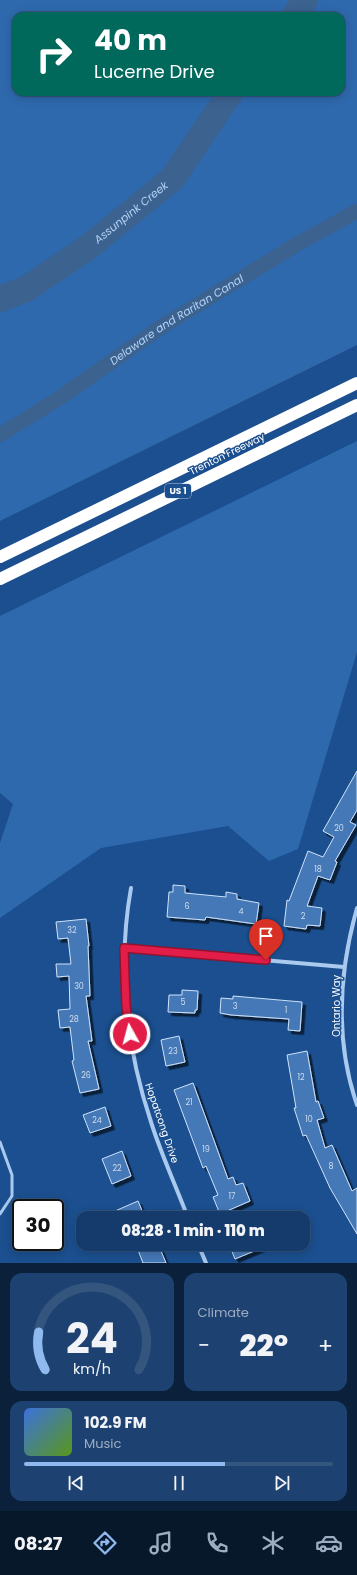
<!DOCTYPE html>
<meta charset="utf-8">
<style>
:root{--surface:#143b6b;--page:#1d4271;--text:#f1f3f6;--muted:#9dadc1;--line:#33557e;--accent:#90b9f0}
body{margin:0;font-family:Poppins,sans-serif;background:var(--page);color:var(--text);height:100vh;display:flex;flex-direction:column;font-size:15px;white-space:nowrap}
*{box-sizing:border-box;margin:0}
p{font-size:13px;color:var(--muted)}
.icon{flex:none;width:22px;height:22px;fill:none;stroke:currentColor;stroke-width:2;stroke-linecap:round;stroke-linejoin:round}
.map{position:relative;height:1263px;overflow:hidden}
.panel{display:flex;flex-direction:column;gap:10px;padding:10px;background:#0b203b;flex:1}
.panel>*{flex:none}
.top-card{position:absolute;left:12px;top:12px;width:333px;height:84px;border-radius:12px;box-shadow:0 2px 10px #0003,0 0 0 1px var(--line);background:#00695c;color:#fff;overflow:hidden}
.speed{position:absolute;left:12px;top:1199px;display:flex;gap:8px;font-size:20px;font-weight:700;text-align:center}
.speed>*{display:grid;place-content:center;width:52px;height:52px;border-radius:50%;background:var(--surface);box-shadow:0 2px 10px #0003,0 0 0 1px var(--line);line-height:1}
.speed .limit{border:2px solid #111;border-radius:6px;background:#fff;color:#111}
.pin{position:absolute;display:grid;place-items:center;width:34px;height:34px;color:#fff;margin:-41px -17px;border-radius:50% 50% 50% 0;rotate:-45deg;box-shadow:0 0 4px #0007}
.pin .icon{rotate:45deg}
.me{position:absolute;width:44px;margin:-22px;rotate:353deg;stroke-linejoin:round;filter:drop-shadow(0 0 3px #0008)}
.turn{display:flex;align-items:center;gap:14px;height:84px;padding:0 16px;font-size:18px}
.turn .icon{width:52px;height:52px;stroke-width:2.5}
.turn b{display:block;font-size:28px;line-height:34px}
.big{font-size:30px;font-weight:800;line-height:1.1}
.panel .card{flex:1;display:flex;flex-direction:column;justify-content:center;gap:6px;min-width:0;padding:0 14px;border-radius:12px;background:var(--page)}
.panel .dial{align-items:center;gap:0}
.dial svg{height:104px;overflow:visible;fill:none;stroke:var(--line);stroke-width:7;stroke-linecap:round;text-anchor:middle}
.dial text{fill:var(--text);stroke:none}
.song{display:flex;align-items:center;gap:12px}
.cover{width:48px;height:48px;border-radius:6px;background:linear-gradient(135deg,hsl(220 70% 55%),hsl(90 70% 35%))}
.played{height:4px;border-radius:2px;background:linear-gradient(90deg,var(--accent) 65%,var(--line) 65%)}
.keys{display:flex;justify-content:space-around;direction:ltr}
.heat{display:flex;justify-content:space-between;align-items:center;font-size:22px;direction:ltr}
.panel .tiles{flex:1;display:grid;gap:10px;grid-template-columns:1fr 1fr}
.card:last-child{grid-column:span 2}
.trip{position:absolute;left:76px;top:1211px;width:234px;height:40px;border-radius:12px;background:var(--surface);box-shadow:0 2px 10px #0003,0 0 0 1px var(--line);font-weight:800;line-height:40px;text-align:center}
.tab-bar{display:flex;height:64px;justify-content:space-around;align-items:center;background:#08182b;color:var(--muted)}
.tab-bar .icon{width:28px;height:28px}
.tab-bar .on{color:var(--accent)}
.tab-bar b{font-size:18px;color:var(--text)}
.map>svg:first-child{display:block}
.green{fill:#2e69ad;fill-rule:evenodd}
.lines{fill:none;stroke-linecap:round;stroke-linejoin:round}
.canal{stroke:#3c6290;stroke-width:15}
.river{stroke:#3c6290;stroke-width:26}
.building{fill:#4478b7;stroke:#cfe3fa;filter:url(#shadow)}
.lane{stroke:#a9c9ee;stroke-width:3}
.street{stroke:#a9c9ee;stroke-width:4}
.highway{stroke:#fff;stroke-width:12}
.route-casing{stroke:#92132f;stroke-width:10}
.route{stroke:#e11d48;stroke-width:7}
.labels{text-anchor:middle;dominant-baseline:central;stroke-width:3;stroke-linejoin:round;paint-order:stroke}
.number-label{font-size:8px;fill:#d0dded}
.shield{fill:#1b4f8f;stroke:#bbcadd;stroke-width:1}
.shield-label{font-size:9px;font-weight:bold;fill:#fff}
.street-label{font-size:10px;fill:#fff;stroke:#1b4f8f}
.water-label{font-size:11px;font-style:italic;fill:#b5d3f5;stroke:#1b4f8f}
</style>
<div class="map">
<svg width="357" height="1263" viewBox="0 0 357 1263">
<defs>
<filter id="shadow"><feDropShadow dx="3.5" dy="3.5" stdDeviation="0" flood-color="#0009"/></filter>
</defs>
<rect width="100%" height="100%" fill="#1b4f8f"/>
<g class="green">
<path d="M0 0H357V345L0 521ZM16 16H341V92H16Z"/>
<polygon points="357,441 357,652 298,849 269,861 228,826 101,848 0,918 0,843 13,804 0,793 0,616"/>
</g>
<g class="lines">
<path class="canal" id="s1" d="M0 435 61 397 161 327 299 243 357 211"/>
<g class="river">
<polyline points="294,16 305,0"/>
<path id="s2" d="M0 299 26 289 87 248 172 179 231 92"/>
</g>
</g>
<g class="building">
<polygon points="357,771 357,810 350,822 356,825 335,861 337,862 330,880 318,876 307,906 322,908 320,926 307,925 306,929 284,926 287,900 289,901 308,851 323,857 334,837 323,831"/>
<polygon points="173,885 185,886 185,893 226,897 226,892 237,894 237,899 259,903 256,924 206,917 205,920 167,917 169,892 173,892"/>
<polygon points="86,919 89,946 88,946 90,996 86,996 92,1041 88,1041 99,1089 80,1093 72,1061 74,1060 70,1027 60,1028 58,1010 70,1009 69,976 57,977 56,964 71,964 68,938 58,939 56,922"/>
<polygon points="182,990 198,991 197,1010 195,1010 195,1013 168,1012 169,995 182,995"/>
<polygon points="233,996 302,1002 300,1031 288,1030 289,1019 231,1015 220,1013 221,998 233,999"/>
<polygon points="179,1036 185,1062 166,1066 161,1040"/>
<polygon points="307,1051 316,1102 318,1101 324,1118 317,1120 325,1148 332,1145 352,1191 357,1188 357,1234 330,1188 306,1135 303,1136 294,1108 296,1108 287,1055"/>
<polygon points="193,1083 228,1179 233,1177 236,1185 243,1183 250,1201 220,1214 213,1197 218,1195 206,1166 203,1168 174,1090"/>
<polygon points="105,1107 111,1126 90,1133 83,1115"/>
<polygon points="122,1151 131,1176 112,1184 102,1159"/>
<polygon points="138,1201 145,1218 99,1218"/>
<polygon points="153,1244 158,1244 166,1263 143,1263 138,1250"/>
<polygon points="229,1244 271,1244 235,1259"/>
</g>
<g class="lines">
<polyline class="lane" points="0,1142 12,1175 12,1196 0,1214"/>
<g class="street">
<path d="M131 888C117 966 126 1047 151 1122 161 1154 176 1186 188 1218"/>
<path d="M357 908C339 972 335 1041 357 1105"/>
<polyline points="125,948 344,967"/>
<polyline points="198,1244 206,1263"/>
</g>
<g class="highway">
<polyline points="0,557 357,383"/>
<polyline points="0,579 357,405"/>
</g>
</g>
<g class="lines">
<g class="route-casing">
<polyline id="route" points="130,1034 126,1006 124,948 266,960"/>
</g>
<use href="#route" class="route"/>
</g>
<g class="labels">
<g class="number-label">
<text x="339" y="828">20</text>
<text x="318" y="869">18</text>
<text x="187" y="906">6</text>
<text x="241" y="911">4</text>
<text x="303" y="916">2</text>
<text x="72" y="930">32</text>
<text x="79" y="986">30</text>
<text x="183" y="1002">5</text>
<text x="235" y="1006">3</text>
<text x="286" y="1010">1</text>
<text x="74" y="1019">28</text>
<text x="173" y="1051">23</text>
<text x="86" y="1075">26</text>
<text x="301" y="1077">12</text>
<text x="189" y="1102">21</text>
<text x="309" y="1119">10</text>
<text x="97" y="1120">24</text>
<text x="206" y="1149">19</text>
<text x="331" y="1166">8</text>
<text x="117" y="1168">22</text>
<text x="232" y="1196">17</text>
</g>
<rect class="shield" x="165" y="484" width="26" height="14" rx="3"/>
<g class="shield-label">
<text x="178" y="491">US 1</text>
</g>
<g class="street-label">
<text transform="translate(227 454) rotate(-26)">Trenton Freeway</text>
<text transform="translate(336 1006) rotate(-90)">Ontario Way</text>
<text transform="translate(162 1123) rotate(71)">Hopatcong Drive</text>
</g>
<g class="water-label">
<text stroke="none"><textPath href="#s2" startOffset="158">Assunpink Creek</textPath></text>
<text stroke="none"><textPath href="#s1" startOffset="211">Delaware and Raritan Canal</textPath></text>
</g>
</g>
</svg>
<div class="speed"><div class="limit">30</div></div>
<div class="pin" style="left:266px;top:960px;background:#d93025"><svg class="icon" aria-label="arrive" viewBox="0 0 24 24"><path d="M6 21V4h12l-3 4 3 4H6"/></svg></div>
<svg class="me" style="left:130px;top:1034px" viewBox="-20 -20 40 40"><circle r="17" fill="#e11d48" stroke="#fff" stroke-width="3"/><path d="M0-11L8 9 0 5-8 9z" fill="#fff"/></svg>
<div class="trip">08:28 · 1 min · 110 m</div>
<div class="top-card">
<div class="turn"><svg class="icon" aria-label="right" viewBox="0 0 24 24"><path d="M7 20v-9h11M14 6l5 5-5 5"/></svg><div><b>40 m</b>Lucerne Drive</div></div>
</div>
</div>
<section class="panel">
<div class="tiles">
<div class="card dial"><svg viewBox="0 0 100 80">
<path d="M14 69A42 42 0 1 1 86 69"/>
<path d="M14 69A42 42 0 0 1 9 40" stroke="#90b9f0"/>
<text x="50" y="56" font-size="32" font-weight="700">24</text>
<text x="50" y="72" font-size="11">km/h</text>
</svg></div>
<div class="card"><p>Climate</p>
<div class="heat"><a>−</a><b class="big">22°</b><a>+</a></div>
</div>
<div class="card">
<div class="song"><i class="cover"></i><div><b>102.9 FM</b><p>Music</p></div></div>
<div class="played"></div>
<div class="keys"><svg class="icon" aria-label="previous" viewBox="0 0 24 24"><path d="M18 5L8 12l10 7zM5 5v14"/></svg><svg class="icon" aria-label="pause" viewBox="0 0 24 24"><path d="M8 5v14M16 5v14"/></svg><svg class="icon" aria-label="next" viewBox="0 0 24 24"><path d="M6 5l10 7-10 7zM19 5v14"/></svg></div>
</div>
</div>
</section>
<nav class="tab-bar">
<b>08:27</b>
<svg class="icon on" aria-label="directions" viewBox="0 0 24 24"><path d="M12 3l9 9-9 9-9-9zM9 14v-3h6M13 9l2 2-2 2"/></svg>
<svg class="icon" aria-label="music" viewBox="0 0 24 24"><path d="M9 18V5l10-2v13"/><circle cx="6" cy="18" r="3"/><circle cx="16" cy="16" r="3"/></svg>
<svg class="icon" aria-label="phone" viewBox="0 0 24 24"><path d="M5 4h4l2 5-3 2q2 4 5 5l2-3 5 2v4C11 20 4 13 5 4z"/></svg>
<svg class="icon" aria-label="climate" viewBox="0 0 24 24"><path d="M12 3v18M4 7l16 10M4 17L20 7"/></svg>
<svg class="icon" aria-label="car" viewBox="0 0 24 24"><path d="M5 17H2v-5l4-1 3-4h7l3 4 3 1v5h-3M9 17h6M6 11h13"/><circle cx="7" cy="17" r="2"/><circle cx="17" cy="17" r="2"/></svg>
</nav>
